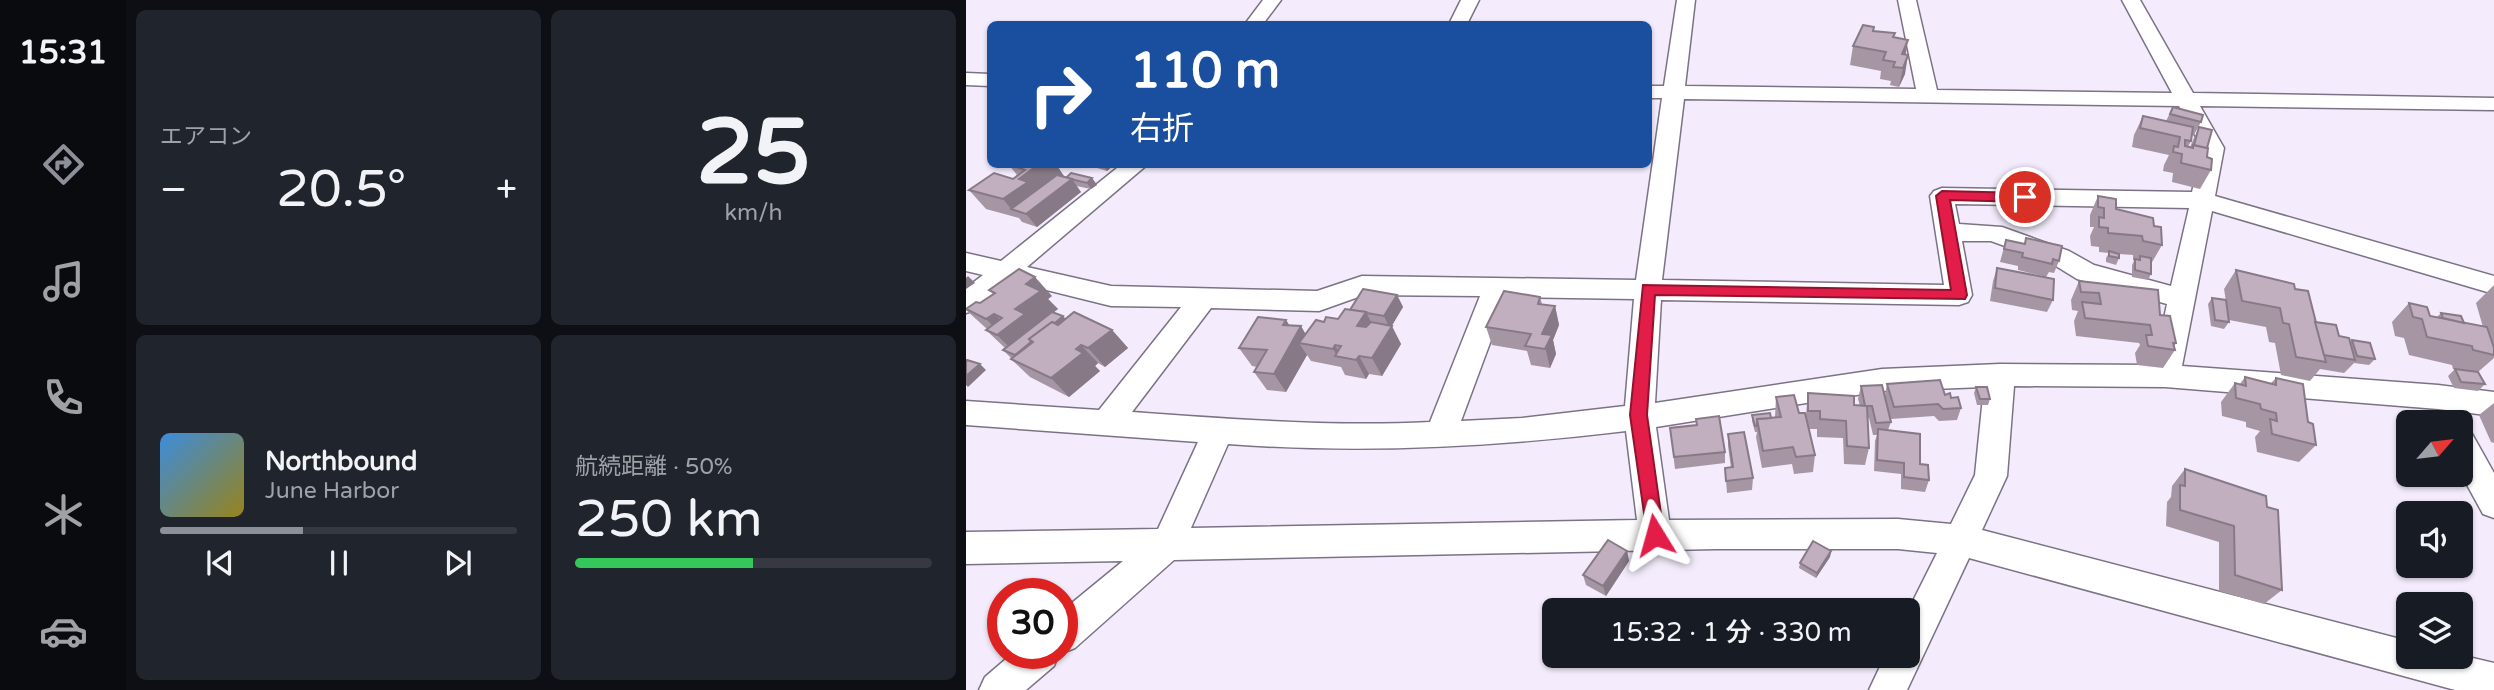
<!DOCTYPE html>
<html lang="ja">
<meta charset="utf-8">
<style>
:root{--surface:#171b24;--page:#20242c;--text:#f1f3f6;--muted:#9ea1a6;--line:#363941;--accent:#8c9099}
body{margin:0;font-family:"Varela Round","Noto Sans JP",sans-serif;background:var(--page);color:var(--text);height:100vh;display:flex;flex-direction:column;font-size:26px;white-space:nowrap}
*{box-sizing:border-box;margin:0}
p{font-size:23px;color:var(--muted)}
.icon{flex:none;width:38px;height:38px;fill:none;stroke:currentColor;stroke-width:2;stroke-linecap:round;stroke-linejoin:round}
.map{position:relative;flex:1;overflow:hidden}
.details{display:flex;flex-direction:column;gap:10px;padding:10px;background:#0d0f14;width:840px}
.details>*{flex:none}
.hud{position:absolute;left:21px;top:21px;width:665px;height:147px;border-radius:10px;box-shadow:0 2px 5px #0004;background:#1a4fa0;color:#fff;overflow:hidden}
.needle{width:46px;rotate:62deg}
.fabs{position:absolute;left:1430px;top:410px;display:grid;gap:14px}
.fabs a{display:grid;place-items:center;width:77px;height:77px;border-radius:10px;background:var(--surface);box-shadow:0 2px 5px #0004;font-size:35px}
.speed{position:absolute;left:21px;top:578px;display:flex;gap:14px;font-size:35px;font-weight:700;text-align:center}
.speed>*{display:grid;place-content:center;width:91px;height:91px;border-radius:50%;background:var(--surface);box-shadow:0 2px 5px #0004;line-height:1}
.speed .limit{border:10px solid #d22;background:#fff;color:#111}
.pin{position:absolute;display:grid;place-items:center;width:60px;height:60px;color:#fff;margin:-30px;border:4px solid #fff;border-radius:50%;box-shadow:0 2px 7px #0007}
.me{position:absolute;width:77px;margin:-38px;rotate:352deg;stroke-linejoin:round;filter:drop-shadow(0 0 5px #0008)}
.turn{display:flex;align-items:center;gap:24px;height:147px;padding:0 28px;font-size:32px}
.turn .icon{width:91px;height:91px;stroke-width:2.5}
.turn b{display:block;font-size:49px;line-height:60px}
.big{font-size:52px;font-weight:600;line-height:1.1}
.details .tile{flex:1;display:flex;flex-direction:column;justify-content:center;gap:10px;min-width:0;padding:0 24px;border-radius:10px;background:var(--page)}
.details .dial{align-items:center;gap:0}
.dial b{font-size:91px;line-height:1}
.song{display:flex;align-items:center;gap:21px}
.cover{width:84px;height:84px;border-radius:10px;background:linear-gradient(135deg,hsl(210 70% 55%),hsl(50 70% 35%))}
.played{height:7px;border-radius:4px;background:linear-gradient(90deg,var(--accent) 40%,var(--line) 40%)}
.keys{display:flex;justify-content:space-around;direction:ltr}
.heat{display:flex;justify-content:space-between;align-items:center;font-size:38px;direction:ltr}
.charge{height:10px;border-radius:5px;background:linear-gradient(90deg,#34c759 50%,var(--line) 0)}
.details .tiles{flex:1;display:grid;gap:10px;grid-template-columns:repeat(2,1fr)}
.trip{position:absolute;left:576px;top:598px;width:378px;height:70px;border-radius:10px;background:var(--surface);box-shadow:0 2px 5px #0004;font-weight:600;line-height:70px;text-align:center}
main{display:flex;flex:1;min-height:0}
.tab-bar{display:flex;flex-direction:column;width:126px;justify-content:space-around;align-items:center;background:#090b0e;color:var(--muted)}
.tab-bar .icon{width:49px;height:49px}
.tab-bar .on{color:var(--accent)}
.tab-bar b{font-size:32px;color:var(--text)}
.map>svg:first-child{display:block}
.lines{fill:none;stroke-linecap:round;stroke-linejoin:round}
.minor-casing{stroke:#7c7285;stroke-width:3}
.minor{fill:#fff;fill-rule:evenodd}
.wall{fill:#a696a4}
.shaded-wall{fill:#877a86}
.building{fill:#c1afbf;stroke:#877a86;stroke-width:2}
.route{fill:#e11d48;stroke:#92132f;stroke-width:2}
</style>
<main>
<nav class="tab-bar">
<b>15:31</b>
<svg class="icon on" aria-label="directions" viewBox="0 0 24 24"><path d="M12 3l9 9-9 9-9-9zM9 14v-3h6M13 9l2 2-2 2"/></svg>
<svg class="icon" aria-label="music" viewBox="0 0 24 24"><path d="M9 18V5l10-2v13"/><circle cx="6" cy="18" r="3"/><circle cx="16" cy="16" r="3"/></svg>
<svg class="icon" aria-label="phone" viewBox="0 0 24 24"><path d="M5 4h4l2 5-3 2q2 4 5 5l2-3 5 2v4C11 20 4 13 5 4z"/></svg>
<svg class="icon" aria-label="climate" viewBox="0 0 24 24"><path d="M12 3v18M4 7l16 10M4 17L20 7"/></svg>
<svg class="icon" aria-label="car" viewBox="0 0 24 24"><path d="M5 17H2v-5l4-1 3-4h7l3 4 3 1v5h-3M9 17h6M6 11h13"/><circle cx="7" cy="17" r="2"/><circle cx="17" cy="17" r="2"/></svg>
</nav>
<section class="details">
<div class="tiles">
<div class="tile"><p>エアコン</p>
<div class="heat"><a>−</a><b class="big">20.5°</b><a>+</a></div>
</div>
<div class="tile dial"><b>25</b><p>km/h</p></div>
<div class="tile">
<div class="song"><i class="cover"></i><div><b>Northbound</b><p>June Harbor</p></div></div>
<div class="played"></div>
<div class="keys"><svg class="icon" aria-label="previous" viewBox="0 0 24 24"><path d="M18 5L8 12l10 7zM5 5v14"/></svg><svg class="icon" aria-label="pause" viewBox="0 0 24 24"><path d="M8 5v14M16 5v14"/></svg><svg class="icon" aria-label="next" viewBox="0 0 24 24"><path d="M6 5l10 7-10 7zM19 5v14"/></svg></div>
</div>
<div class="tile"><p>航続距離 · 50%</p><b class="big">250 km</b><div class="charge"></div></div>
</div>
</section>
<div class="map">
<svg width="1528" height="690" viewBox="0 0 1528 690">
<rect width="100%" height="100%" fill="#f4ecfc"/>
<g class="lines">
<g class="minor-casing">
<g id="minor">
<polygon points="297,0 315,0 297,24 279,24"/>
<polygon points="495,0 513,0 501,24 483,24"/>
<path d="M711 0H729L719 86 950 89 932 0H950L971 90 1206 93 1156 0H1174L1227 93 1528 98V110L1234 106 1258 148 1249 196 1528 276V294L1246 211 1216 366 1472 385 1528 392V416L1472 409 1199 387 1048 386 1041 476 1016 530 1442 641V656L1494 655 1528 663V690H1489L1003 558 941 690H903L919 656H942V611L971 553 932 549H750L208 560 109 648 96 653V611L157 561 0 564V532L192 529 232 442 0 425V401L133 410 215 307 145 306 44 281 9 310 0 313V288L17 275 0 271V253L35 261 156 164H182L61 267 145 286 351 291 396 276 670 280 696 98H682V86H698ZM718 99 1213 106 1236 148 1226 192 976 188 968 191 964 196 978 285 696 280ZM989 204 1223 208 1205 286 1128 265 1103 251 1036 227 993 224ZM996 241H1025L1085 263 1111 279 1201 304 1188 365 1034 364 916 369 689 403 695 300 993 305 1002 302 1006 295ZM398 295 514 296 464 422C365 427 265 419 166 412L245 308 353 311ZM541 297 668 299 659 406 556 418 495 421ZM1018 387 1009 475 985 524 932 519 703 520 690 427 916 391ZM660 431 671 520 225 528 262 444C396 454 527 447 660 431Z"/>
<polygon points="0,73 24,74 24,86 0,85"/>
<polygon points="1494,428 1505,432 1528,473 1528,518 1517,514 1494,472"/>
<polygon points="47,653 93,653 88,666 60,690 13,690 19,677"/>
</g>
</g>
<use href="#minor" class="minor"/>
</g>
<g class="wall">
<polygon points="929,33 928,37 939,55 939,74 933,87 924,85 925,81 914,79 915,71 884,65 887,46"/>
<polygon points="1207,107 1235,122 1228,135 1226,134 1225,141 1222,147 1224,147 1227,140 1233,127 1241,148 1241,157 1245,170 1234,189 1206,182 1207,173 1197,171 1198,165 1203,155 1166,147 1168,135 1177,116 1200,121"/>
<polygon points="118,164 149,164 141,171"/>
<polygon points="43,165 98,176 97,177 100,178 126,178 131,185 125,189 110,186 115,192 71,227 56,222 53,218 20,209 3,190 47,179 51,175"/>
<polygon points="1132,196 1150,209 1188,226 1196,245 1185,264 1185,274 1182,280 1166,277 1166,265 1168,261 1167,260 1167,255 1153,254 1153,258 1150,265 1140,262 1140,258 1143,253 1133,252 1133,247 1125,246 1124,236 1128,227 1124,227 1124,215"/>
<polygon points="1060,238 1093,261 1088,273 1083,272 1080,277 1052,270 1052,266 1034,262 1040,240 1058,244"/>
<polygon points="1031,268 1087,300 1081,312 1024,301 1027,281"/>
<polygon points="1270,270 1329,289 1349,322 1384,342 1386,340 1409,359 1403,365 1388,363 1378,373 1354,369 1344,381 1315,375 1309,343 1303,342 1300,327 1263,320 1258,289"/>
<polygon points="1113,281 1194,315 1210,343 1208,347 1209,350 1197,368 1171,365 1169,353 1174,345 1173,343 1110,336 1108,321 1112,311 1106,310 1105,300"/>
<polygon points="1528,285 1528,358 1512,372 1519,384 1512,391 1488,388 1482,376 1489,369 1492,370 1487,369 1486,365 1443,355 1438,338 1429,336 1426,322 1443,303 1464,316 1471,317 1475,313 1498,323 1517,327 1510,303"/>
<polygon points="23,290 86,296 82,299 92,309 88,312 100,319 146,330 162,348 139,367 132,363 129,366 134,371 103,397 64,377 45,359 45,358 37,350 39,348 20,330 21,329 0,310 14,303 27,294"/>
<polygon points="431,295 437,307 425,326 435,344 416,376 403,374 400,379 379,375 375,367 345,361 341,355 320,392 301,390 288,372 291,367 286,366 273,348 320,320 323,325 340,334 358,322 372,319 384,310"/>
<polygon points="574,297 576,304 589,306 593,325 587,340 590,354 584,368 565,365 561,351 526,345 520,327"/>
<polygon points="1246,298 1263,322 1258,329 1245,326 1242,304"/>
<polygon points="1279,377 1305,383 1310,378 1342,422 1350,445 1333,462 1291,452 1289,437 1294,431 1280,427 1280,422 1256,416 1255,402 1269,383 1274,384"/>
<polygon points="921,384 979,395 985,398 995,408 991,420 973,421 968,416 925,419 921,408 925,422 922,430 954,464 963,480 959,492 935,489 935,474 908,471 909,441 911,435 907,435 903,418 902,418 903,448 899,465 878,464 877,438 851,437 851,429 843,429 849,455 847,472 828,474 826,464 796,468 790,437 791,432 789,432 786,421 786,415 805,418 809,417 810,397 833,413 840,415 842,393 888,405 894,406 892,399 895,386 919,395"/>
<polygon points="1010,387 1024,399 1022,405 1011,405 1008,393"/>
<polygon points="1528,403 1528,443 1525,442 1513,415"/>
<polygon points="730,419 759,452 759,463 709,469 704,428 730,425"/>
<polygon points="762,434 787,478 786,490 761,493 759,468 765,468 762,446"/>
<polygon points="1219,469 1301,507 1316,590 1298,604 1253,591 1253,542 1200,526 1201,502 1205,497 1206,486"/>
<polygon points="661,551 663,561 640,596 620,585 617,575"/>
<polygon points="865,551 864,557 850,578 833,568 834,563"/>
</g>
<g class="shaded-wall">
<polygon points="942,40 939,59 936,54"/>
<polygon points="942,55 939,74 933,87 937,68"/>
<polygon points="73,164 90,164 98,176 72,195 106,179 115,192 71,227 60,214 46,210 37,199 53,179"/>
<polygon points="137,164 149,164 141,171"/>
<polygon points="126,178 131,185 125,189 121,183"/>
<polygon points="2,276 9,283 0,289 0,278"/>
<polygon points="69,277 86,296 82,299 92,309 70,325 97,316 109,329 67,342 63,339 50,354 31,335 34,333 20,319 28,314 42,327 60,284"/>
<polygon points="431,295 437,307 424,329 418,316"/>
<polygon points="589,306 593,325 587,340 590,354 584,368 576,334"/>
<polygon points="400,312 409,330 391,326"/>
<polygon points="320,320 330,336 335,326 346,345 333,343 341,355 320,392 308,374 317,325"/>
<polygon points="426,326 435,344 416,376 406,358"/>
<polygon points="146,330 162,348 139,367 122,348"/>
<polygon points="115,345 132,363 129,366 134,371 103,397 85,378 110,349"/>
<polygon points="369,345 376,358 372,357 367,349"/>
<polygon points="393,356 403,374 400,379 390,360"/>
<polygon points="14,364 20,370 2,387 0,385 0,376"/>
<polygon points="661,551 663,561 640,596 637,586"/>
<polygon points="865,551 864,557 850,578 851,573"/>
</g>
<g class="building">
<polygon points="897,25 908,27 907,31 929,33 927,37 942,40 936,54 942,55 937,68 927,67 929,62 917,60 920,52 887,46"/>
<polygon points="1207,107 1237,115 1235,122 1204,114"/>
<polygon points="1177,116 1227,127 1225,141 1219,140 1219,146 1227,148 1227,145 1242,148 1241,157 1246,159 1245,170 1215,163 1216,154 1207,152 1208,146 1212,147 1214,137 1174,128"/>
<polygon points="1233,127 1246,130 1241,148 1228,145"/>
<polygon points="43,164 73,164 53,179 62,182 37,199 3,190 28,173 47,179 59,170"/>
<polygon points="105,173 126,178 121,183 100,178"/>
<polygon points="91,175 106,179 60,214 45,209"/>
<polygon points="1132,196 1150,199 1150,209 1187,218 1188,226 1195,227 1196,245 1177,241 1176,236 1142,233 1142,228 1133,227 1133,217 1138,218 1138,208 1132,207"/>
<polygon points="1060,238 1096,246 1093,261 1087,259 1086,264 1056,257 1057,253 1038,249 1040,240 1059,244"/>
<polygon points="1143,251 1153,254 1153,258 1143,256"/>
<polygon points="1174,256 1185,258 1185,274 1169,270 1169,259 1174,260"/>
<polygon points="1031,268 1088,279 1087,300 1029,288"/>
<polygon points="53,269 69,277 60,284 75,291 49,309 59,314 31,335 20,330 36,318 28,314 20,319 0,309 10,302 14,303 29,293 23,290"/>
<polygon points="1270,270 1328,284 1329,289 1342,291 1360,362 1330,357 1323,324 1317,323 1314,308 1276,301"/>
<polygon points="1113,281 1192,290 1194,315 1204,316 1210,343 1207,343 1209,350 1182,346 1180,335 1186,335 1184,325 1119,318 1116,302 1135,304 1133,293 1115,292"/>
<polygon points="397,289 431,295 418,316 401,313 400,312 384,310"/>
<polygon points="538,291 574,297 572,304 589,306 576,334 586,335 579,349 559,346 565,334 520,327"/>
<polygon points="1246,298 1260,300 1263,322 1249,320"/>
<polygon points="1443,303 1461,307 1464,316 1521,327 1528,348 1528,355 1507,350 1506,346 1461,337 1456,319 1447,317"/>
<polygon points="379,309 400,312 391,326 400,327 405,322 426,326 406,358 393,356 390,360 369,356 375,346 369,345 367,349 333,343 350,320 358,322 360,317 372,319"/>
<polygon points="86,312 97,316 89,323 86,322 63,339 65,342 49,355 37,350"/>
<polygon points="108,312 146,330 122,348 115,345 110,349 117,353 85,378 45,359 67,342 63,339 86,322 92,325"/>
<polygon points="1475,313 1495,316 1498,323 1477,318"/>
<polygon points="292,317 320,320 317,325 335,326 308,374 288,372 301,350 273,348"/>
<polygon points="1349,322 1370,325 1373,336 1383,338 1389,360 1358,355"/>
<polygon points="1386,340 1404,343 1409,359 1391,356"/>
<polygon points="1,360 14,364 0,376 0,362"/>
<polygon points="1489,369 1512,372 1519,384 1495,382"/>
<polygon points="1279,377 1310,385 1310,378 1337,384 1342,422 1347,424 1350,445 1306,434 1304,419 1311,421 1310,413 1295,409 1294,404 1270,398 1269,383 1280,386"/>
<polygon points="974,380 979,395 984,393 985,398 992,397 995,408 977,409 972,404 928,407 921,384"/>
<polygon points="916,385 925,422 910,423 906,406 899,406 895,386"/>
<polygon points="1010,387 1021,387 1024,399 1014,399"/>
<polygon points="842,393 888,396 888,405 901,406 903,448 881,446 880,421 854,419 854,411 842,411"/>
<polygon points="828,395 833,413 839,413 849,455 830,457 827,447 797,451 791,419 815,417 810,397"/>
<polygon points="804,413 805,418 791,419 791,426 789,426 786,415"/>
<polygon points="753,416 759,452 708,457 704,428 731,425 730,419"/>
<polygon points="912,429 954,434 954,464 962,465 963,480 938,477 938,463 911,460"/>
<polygon points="778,432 787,478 760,481 759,468 767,467 762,434"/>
<polygon points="1219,469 1300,496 1301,507 1312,510 1316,590 1269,575 1268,526 1214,510 1214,485 1219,486"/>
<polygon points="642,540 661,551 637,586 617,575"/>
<polygon points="847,541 865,551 851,573 834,563"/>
</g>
<polygon class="route" points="976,191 1059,193 1066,197 1059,202 984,200 1001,295 999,299 689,295 681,415 698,535 695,541 689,543 682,541 664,415 677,285 985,290 970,196"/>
</svg>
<div class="fabs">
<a><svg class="needle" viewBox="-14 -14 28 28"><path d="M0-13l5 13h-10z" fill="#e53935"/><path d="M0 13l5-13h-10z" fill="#9ea1a6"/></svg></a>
<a><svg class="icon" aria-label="sound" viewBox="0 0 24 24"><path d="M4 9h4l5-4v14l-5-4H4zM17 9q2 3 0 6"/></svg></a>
<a><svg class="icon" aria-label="layers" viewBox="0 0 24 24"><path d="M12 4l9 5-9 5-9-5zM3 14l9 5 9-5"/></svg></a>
</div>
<div class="speed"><div class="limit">30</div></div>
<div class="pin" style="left:1059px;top:197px;background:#d93025"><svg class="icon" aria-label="arrive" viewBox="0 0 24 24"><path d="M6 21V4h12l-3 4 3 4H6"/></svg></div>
<svg class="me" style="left:689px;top:535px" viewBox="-20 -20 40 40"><path d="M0-17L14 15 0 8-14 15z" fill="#e11d48" stroke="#fff" stroke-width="4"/></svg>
<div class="trip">15:32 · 1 分 · 330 m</div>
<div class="hud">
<div class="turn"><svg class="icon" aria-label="right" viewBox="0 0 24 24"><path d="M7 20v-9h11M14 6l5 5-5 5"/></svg><div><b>110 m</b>右折</div></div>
</div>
</div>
</main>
